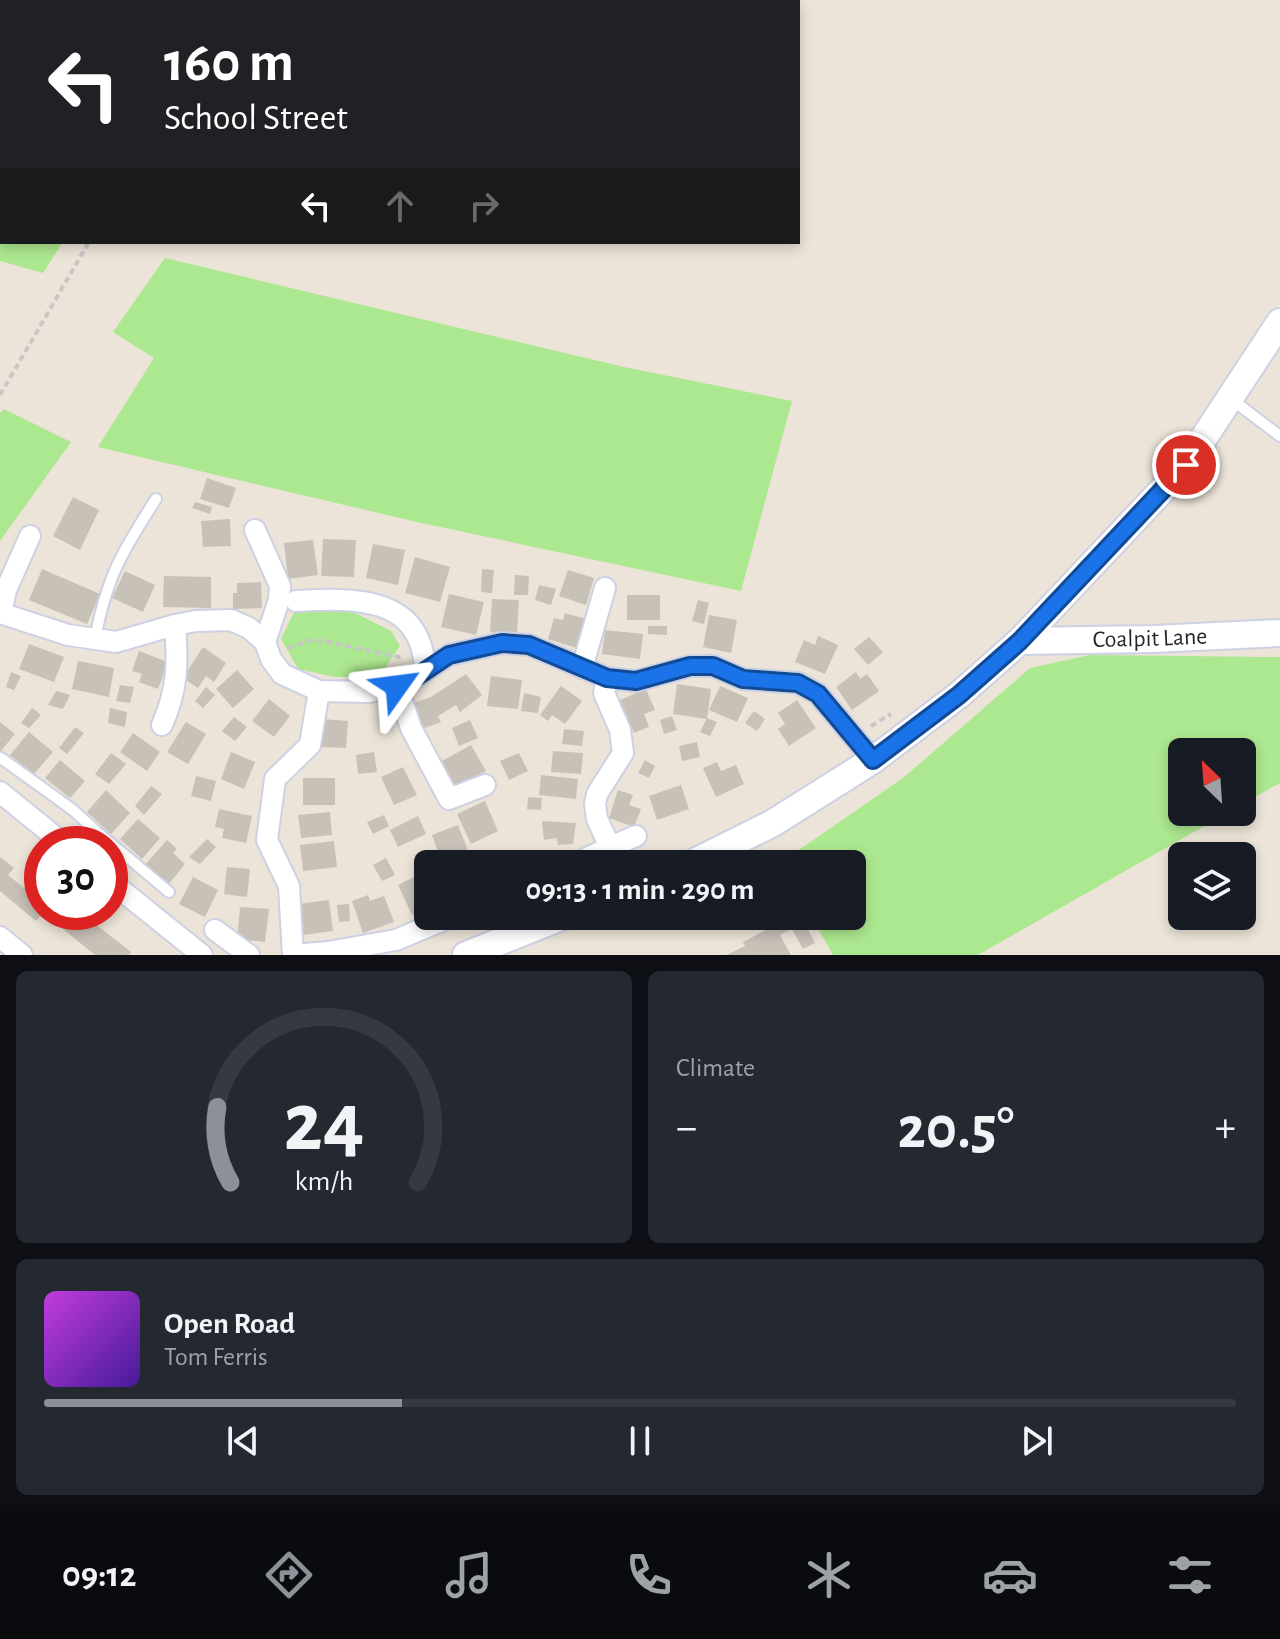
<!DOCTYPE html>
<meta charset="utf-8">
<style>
:root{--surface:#171b24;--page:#242831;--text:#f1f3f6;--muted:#9ea1a6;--line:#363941;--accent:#8c9099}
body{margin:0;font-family:"Alegreya Sans",sans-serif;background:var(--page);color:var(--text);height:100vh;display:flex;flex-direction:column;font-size:30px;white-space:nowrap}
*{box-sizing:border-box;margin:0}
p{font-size:26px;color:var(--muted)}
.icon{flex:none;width:44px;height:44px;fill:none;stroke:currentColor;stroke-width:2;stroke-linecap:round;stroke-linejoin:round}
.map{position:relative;height:955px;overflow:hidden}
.panel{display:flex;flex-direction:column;gap:16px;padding:16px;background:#0d0f14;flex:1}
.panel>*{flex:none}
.banner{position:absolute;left:0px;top:0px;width:800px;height:244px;box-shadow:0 4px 12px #0003;background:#202124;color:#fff;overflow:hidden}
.needle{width:52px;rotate:335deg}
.fabs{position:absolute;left:1168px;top:738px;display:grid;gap:16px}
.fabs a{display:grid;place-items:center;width:88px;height:88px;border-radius:12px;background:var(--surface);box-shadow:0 4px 12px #0003;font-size:40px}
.speed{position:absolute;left:24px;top:826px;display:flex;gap:16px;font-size:40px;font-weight:700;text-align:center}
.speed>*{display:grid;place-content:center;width:104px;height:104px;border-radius:50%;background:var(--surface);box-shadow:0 4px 12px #0003;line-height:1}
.speed .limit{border:12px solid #d22;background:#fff;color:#111}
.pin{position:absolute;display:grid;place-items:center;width:68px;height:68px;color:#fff;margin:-34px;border:4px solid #fff;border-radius:50%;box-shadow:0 2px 8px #0007}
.me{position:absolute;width:88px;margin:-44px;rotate:59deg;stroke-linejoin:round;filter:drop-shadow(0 0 6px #0008)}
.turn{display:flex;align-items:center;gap:28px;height:168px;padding:0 32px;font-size:36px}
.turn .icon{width:104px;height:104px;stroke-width:2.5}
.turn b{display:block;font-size:56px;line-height:68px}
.lanes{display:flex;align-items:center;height:76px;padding:0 32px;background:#0003;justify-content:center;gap:40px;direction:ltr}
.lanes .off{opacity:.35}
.big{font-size:60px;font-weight:700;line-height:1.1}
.panel .widget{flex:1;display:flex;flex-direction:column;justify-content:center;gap:12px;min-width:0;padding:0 28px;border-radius:12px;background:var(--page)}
.panel .dial{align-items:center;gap:0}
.dial svg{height:208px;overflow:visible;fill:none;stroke:var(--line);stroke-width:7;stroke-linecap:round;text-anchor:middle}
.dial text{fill:var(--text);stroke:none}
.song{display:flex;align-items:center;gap:24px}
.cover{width:96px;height:96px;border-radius:12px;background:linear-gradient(135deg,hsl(290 70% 55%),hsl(260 70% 35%))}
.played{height:8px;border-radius:4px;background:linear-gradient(90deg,var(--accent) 30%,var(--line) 30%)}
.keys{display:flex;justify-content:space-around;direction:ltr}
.heat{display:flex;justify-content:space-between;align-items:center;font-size:44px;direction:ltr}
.panel .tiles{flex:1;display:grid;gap:16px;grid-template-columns:1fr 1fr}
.widget:last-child{grid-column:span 2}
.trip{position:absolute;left:414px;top:850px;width:452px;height:80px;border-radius:12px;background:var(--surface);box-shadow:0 4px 12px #0003;font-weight:700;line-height:80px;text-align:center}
.dock{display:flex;height:128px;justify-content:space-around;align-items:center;background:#090b0e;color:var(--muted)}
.dock .icon{width:56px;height:56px}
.dock .active{color:var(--accent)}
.dock b{font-size:36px;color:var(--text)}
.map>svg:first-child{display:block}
.green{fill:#ace88f}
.building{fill:#c7c1b8}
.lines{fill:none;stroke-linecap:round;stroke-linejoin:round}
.service-casing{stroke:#cdd1e3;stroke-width:14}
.minor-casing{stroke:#cdd1e3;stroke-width:24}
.tertiary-casing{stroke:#cdd1e3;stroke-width:30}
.path{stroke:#c7c7c7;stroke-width:4;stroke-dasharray:6 4;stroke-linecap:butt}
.service{stroke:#fff;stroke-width:10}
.minor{stroke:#fff;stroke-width:20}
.tertiary{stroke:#fff;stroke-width:26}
.route-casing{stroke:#114b97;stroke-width:20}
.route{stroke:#1a73e8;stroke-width:14}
.labels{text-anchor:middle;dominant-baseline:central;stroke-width:6;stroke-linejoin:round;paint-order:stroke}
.street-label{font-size:24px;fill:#282828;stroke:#fff}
</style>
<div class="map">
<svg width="1280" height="955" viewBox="0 0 1280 955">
<rect width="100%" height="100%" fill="#ece4d8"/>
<g class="green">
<polygon points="0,61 2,242 63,242 43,273 0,261"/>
<polygon points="165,258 624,367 792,401 741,591 417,522 98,447 154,358 113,332"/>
<polygon points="4,409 71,442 0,541 0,413"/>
<polygon points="351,611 391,631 400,646 379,677 334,677 298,669 281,639 294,612"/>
<polygon points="1090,655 1280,657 1280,783 1242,804 1242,752 1182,752 1182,812 1229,812 978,955 833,955 811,916 852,916 852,864 784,864 783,861 903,778 1030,668"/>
</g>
<g class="building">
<polygon points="207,478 236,488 229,508 200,499"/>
<polygon points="73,497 99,510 80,550 53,536"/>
<polygon points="195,502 212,507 210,514 192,508"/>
<polygon points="230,519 231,546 203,547 201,521"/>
<polygon points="323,539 356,540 354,577 321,576"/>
<polygon points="313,540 318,575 288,579 284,543"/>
<polygon points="373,544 405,550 398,585 366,578"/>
<polygon points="415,557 450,567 440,602 405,593"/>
<polygon points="42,569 100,594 87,624 29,600"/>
<polygon points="482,569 494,570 492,593 481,592"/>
<polygon points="568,570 594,578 586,605 559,596"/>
<polygon points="125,571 155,585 143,612 112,598"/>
<polygon points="515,575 529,576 528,595 514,595"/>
<polygon points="164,576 211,577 211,608 163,607"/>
<polygon points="261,582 262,608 233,609 233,593 237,593 237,583"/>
<polygon points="539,585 556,589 551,605 535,600"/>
<polygon points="449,594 484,602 476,635 441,627"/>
<rect x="627" y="595" width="33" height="25"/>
<polygon points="492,599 519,600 517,633 490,632"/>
<polygon points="698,600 709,603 704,624 692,621"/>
<polygon points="565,613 586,619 577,648 548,639 554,618 563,620"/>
<polygon points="709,615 737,620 731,653 703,647"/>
<polygon points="648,626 667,626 667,635 648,634"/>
<polygon points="605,630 643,634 640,659 602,654"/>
<polygon points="818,636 838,645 825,674 795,662 804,640 815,645"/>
<polygon points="869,637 883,652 868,665 854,649"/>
<polygon points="29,644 64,657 54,682 19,669"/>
<polygon points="203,647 226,663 214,682 206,676 198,688 183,678"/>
<polygon points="139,651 168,662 158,689 139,682 142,674 132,671"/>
<polygon points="78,661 114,668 109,697 72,689"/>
<polygon points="237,670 254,689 233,708 216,689"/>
<polygon points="11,672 21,676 14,690 6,687"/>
<polygon points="856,672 860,679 867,674 879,691 852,710 836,687"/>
<polygon points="466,674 482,695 460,712 456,705 438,716 441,722 419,730 409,705 431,697"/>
<polygon points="491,676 522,680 518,709 487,706"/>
<polygon points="677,684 711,689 707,719 673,714"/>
<polygon points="120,685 134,687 130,703 116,701"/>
<polygon points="561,686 582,701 565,724 552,715 548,721 540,715"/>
<polygon points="720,686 748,698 737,722 709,710"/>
<polygon points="206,687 215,695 203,708 195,701"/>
<polygon points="646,689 655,710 644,714 649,727 634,733 620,700"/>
<polygon points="56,691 70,695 63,709 48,705"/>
<polygon points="524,693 541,697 538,713 521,711"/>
<polygon points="269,699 290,716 274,737 252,721"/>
<polygon points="797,700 816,728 789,746 778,729 785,724 778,713"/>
<polygon points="32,708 41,715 29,728 21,723"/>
<polygon points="110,708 127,712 125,727 108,723"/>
<polygon points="754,711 765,719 757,731 745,723"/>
<polygon points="672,716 677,730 664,734 660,720"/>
<polygon points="234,717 247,727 235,741 222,731"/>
<polygon points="707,718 717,722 710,736 700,732"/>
<polygon points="322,719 348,721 346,748 321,747"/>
<polygon points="470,720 478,738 459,746 452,728"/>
<polygon points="0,722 15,734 0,752"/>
<polygon points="186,722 206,734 188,764 167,752"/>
<polygon points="75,727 84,733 67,754 59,748"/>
<polygon points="564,729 584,731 582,746 562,744"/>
<polygon points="29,732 53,752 34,774 10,755"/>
<polygon points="133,733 160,752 147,771 120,752"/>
<polygon points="697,742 700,757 682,761 679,746"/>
<polygon points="471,745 486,771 456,788 442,761"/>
<polygon points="553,751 583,753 581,774 551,772"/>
<polygon points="231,752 255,762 244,789 221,779"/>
<polygon points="374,752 377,772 358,774 356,755"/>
<polygon points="111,753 126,764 109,784 95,774"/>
<polygon points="519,753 528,771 509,780 500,761"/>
<polygon points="60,760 85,781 70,798 45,778"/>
<polygon points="645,760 655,766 649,778 638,773"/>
<polygon points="717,762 721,771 736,765 744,784 716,797 703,768"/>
<polygon points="403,767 417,795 394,805 381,777"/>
<polygon points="541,775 578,779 576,799 539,795"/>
<polygon points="196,776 216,781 211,801 191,796"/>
<rect x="303" y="778" width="32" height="27"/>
<polygon points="681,785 689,809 657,820 649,796"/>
<polygon points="151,786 162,794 144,815 135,806"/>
<polygon points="106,790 130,813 111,834 87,812"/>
<polygon points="618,790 633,795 629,805 641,809 634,827 609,818"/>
<polygon points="528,797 542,798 541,810 527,809"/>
<polygon points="485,801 498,831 471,844 457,814"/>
<polygon points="219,809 252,816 246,843 222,838 224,829 215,827"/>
<polygon points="330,812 332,835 301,838 298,815"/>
<polygon points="384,815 389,826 373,834 367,822"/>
<polygon points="418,816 426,834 398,847 390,830"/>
<polygon points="138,819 160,838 142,859 120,839"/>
<polygon points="542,821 576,823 573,844 558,845 557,838 544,840"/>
<polygon points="458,825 469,853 442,863 432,835"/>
<polygon points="207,839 216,847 200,864 189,857"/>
<polygon points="167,840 177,849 173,853 185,864 168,885 145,865"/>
<polygon points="334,841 337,867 303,871 300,845"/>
<polygon points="566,851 568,864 537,864 535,856"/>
<polygon points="0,857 14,868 8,875 29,892 35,885 42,891 42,914 36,921 0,891"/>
<polygon points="386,858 395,875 382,881 373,865"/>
<polygon points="227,867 250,869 247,897 224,894"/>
<polygon points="416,876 428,900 428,907 412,915 398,885"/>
<polygon points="193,877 218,890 205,917 179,904"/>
<polygon points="368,895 370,901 384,896 394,922 363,933 352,901"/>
<polygon points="329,900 333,931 303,935 298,904"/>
<polygon points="349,904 350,921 339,922 337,905"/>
<polygon points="240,907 269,909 265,942 237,939"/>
<polygon points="42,912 67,912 76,919 80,912 131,952 129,955 95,955"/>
<polygon points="793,916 801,916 815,943 803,949 792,929 780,935 791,955 727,955 745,946 743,942"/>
</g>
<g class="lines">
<g class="service-casing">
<g id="service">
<polyline points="1231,399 1280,436"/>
<path d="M95 639C107 576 122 552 156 499"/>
<polyline points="1,758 73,810 96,831 84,844"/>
<polyline points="96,831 169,892"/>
</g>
</g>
<g class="minor-casing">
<g id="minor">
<polyline points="255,530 280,586 279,600 265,642"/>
<path d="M296 601C353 598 421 595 425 669"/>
<polyline points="0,613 68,635 116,642 175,625 196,621 231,620 249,628 265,642 271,659 282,674 319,691 369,692 397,686 407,683 449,655 502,643 529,645 607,678 636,681 690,666 713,666 743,679 798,683 818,694 873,760"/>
<polyline points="1,613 6,590 30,536"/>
<polyline points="582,668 605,588"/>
<polyline points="607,678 604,693 620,730 623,753 597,794 595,804 597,819 610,847 636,836"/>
<polyline points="397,686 411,728 449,799 485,785"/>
<polyline points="319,691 310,745 275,779 267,840 289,886 293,955 328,952 396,940 453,916"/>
<path d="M162 725C178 689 178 663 175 625"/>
<polyline points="0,792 64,844"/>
<polyline points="585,859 610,847"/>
<polyline points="110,881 202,955"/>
<polyline points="215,930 249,955"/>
<polyline points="0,937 22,955"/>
</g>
</g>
<g class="tertiary-casing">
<g id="tertiary">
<path id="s1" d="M1020 641 1153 639 1280 633"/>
<polyline points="691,864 773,823 873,760 959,695 1020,641 1186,465 1280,322"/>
<polyline points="466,955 564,916"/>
</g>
</g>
<g class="path">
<polyline points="212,2 213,0"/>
<polyline points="0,395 89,242"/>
<polyline points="288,648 314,639 404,658"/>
<polyline points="871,726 891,714"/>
</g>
<use href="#service" class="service"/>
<use href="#minor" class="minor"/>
<use href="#tertiary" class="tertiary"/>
</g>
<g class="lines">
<g class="route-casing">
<polyline id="route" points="397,686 407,683 449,655 502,643 529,645 607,678 636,681 690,666 713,666 743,679 798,683 818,694 873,760 959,695 1020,641 1186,465"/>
</g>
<use href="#route" class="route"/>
</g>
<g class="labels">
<g class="street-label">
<text stroke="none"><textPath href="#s1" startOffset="130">Coalpit Lane</textPath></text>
</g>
</g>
</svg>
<div class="fabs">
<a><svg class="needle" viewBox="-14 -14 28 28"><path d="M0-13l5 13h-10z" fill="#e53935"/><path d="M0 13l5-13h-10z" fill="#9ea1a6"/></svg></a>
<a><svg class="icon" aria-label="layers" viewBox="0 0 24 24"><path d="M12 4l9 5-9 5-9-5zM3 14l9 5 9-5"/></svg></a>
</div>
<div class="speed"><div class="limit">30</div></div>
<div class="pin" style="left:1186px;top:465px;background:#d93025"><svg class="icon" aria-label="arrive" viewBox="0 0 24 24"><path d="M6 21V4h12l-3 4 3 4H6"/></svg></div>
<svg class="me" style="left:397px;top:686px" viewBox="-20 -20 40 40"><path d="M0-17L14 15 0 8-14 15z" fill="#1a73e8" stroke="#fff" stroke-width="4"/></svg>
<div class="trip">09:13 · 1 min · 290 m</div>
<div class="banner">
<div class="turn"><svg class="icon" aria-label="left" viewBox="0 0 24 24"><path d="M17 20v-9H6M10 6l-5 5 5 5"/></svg><div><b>160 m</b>School Street</div></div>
<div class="lanes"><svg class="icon" aria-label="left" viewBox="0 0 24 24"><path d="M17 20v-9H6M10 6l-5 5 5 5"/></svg><svg class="icon off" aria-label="ahead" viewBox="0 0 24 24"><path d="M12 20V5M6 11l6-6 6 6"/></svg><svg class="icon off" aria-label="right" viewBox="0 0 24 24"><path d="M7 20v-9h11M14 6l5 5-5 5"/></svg></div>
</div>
</div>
<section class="panel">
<div class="tiles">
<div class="widget dial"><svg viewBox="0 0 100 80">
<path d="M14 69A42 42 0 1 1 86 69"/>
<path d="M14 69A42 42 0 0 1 9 40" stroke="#8c9099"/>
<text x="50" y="56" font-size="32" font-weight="700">24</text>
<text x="50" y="72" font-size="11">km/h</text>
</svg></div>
<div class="widget"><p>Climate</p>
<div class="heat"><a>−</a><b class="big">20.5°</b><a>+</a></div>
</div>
<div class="widget">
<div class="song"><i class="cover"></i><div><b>Open Road</b><p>Tom Ferris</p></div></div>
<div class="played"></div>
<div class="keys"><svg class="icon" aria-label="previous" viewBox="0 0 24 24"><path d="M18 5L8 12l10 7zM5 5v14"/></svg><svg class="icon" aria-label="pause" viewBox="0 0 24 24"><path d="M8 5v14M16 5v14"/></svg><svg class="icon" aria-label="next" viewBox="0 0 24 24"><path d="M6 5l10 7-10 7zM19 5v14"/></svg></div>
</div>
</div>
</section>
<nav class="dock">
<b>09:12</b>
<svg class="icon active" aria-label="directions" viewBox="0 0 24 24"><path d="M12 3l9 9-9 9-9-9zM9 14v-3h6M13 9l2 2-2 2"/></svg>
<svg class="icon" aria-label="music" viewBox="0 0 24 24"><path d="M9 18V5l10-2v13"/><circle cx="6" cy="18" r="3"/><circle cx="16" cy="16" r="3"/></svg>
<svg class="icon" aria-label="phone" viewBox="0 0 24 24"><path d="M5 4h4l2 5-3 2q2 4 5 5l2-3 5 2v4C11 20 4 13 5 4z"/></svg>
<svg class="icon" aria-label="climate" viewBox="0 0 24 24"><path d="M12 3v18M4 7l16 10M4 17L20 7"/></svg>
<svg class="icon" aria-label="car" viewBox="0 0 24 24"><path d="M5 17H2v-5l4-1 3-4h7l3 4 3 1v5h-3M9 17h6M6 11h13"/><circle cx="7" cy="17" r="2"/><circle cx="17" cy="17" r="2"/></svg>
<svg class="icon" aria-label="filters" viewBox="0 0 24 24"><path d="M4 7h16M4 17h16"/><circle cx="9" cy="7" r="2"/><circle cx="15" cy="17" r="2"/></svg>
</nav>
